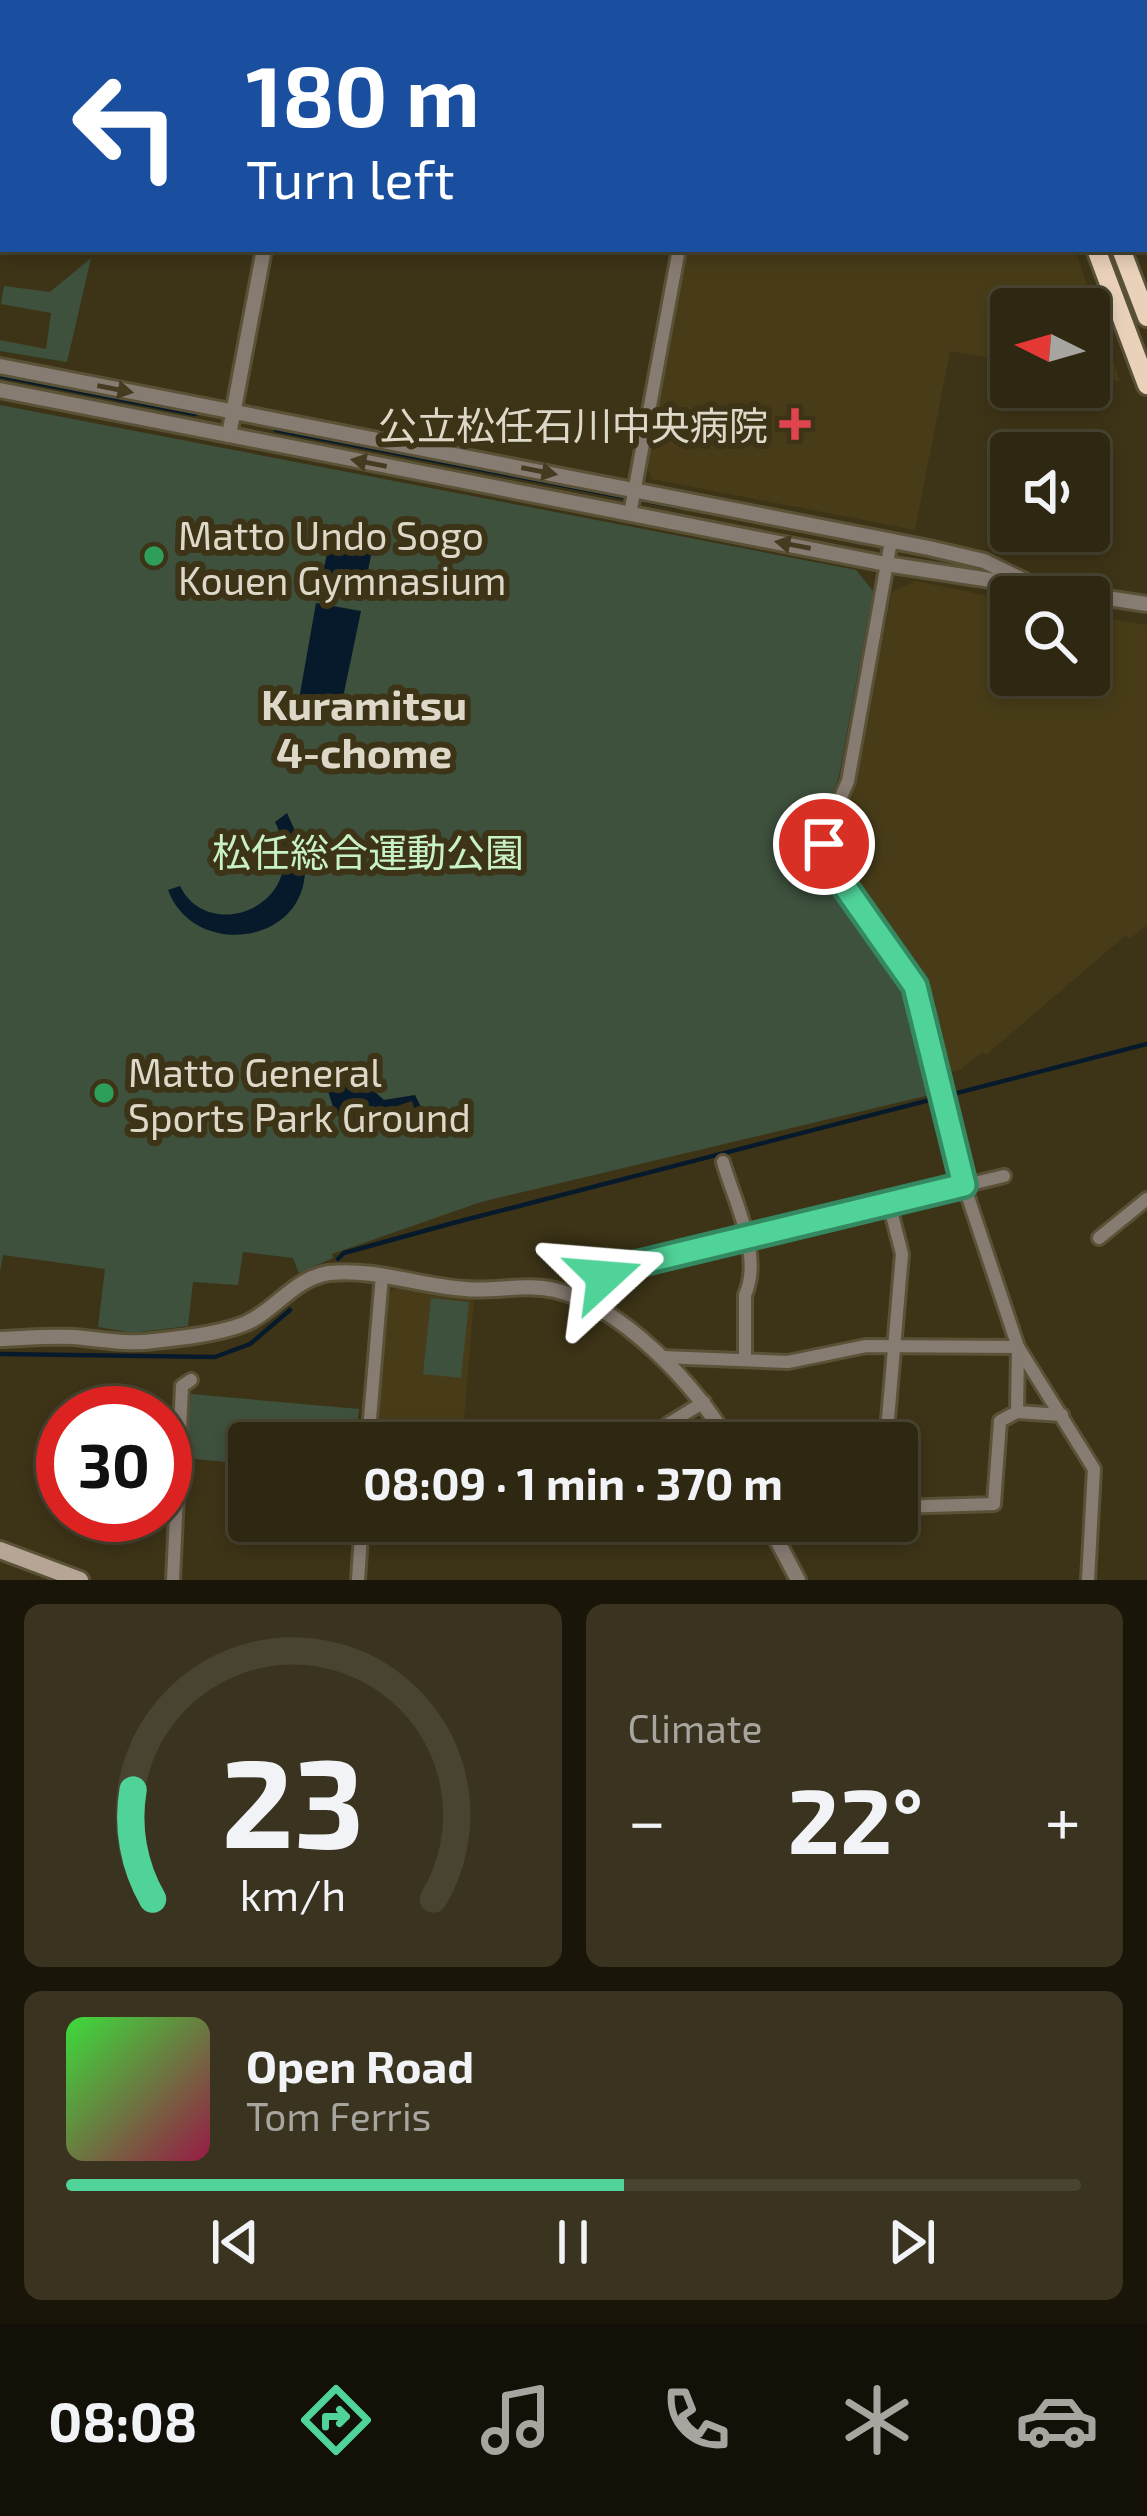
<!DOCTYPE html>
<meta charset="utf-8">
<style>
:root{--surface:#2e2711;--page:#3a331f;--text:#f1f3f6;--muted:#a7a59f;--line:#494431;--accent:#50d398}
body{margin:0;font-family:"Exo 2","Noto Sans JP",sans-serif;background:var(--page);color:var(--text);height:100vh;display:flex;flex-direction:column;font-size:45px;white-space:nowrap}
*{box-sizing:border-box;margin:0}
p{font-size:39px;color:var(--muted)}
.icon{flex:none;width:66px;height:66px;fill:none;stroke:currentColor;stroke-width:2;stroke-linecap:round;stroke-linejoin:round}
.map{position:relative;height:1580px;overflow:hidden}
.drawer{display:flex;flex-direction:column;gap:24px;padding:24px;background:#191509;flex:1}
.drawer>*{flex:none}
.top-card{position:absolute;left:0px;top:0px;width:1149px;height:252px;box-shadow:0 6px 18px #0003,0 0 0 3px var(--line);background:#1a4fa0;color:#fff;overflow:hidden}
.needle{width:78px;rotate:275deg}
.tools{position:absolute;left:990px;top:288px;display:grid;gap:24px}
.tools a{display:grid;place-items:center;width:120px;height:120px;border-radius:12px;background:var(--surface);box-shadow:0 6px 18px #0003,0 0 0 3px var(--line);font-size:60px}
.speed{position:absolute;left:36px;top:1386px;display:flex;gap:24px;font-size:60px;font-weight:700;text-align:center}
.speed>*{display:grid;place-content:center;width:156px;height:156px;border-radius:50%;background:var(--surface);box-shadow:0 6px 18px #0003,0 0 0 3px var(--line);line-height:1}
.speed .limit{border:18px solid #d22;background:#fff;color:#111}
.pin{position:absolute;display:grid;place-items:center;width:102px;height:102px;color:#fff;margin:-51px;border:6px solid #fff;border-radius:50%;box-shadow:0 3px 12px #0007}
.me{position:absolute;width:132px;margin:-66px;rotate:71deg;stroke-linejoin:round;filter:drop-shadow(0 0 9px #0008)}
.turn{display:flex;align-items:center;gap:42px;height:252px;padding:0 48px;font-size:54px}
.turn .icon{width:156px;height:156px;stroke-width:2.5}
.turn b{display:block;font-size:84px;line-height:102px}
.big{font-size:90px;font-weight:700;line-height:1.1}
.drawer .card{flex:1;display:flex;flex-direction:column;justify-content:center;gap:18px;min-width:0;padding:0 42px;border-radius:18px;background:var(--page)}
.drawer .dial{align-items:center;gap:0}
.dial svg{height:312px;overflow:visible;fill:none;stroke:var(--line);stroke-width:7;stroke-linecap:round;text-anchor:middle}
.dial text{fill:var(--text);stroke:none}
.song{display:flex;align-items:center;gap:36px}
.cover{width:144px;height:144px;border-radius:18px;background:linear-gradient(135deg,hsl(120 70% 55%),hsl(340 70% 35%))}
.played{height:12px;border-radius:6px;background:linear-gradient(90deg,var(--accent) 55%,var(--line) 55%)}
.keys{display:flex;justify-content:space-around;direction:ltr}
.heat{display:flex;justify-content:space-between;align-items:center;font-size:66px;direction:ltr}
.drawer .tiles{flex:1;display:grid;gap:24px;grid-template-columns:1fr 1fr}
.card:last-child{grid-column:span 2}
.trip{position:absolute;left:228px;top:1422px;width:690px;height:120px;border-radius:12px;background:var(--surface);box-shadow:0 6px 18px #0003,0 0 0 3px var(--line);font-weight:700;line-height:120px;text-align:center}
.dock{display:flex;height:192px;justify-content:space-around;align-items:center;background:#121007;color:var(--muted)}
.dock .icon{width:84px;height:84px}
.dock .selected{color:var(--accent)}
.dock b{font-size:54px;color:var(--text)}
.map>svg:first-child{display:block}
.built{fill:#483c18}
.green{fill:#3e513d}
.water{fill:#071a2c}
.pier{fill:#3d3417}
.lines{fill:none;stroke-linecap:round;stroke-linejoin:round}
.stream{stroke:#071a2c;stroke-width:4.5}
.service-casing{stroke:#5a5237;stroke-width:12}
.minor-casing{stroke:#5a5237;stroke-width:18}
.tertiary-casing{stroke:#5a5237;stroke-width:20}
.secondary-casing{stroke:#5a5237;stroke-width:22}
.trunk-casing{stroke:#5a5237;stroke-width:24}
.service{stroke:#877c72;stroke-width:6}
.minor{stroke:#877c72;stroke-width:12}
.tertiary{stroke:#877c72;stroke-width:14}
.secondary{stroke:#b6a594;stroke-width:16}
.trunk{stroke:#ead2ba;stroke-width:18}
.oneway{fill:#443b20}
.route-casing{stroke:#348963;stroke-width:30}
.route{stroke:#50d398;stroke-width:21}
.health-dot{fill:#e0444e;stroke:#3d3417;stroke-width:4.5}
.leisure-dot{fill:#2e9e5b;stroke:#3d3417;stroke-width:4.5}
.labels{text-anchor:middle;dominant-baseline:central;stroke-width:12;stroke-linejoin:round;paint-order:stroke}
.poi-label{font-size:39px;fill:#ddd8c8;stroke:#3d3417;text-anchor:start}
.park-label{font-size:39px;fill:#c7f2c5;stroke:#3d3417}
.neighbourhood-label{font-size:42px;font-weight:bold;fill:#ddd8c8;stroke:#3d3417}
</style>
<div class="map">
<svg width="1147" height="1580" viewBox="0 0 1147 1580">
<rect width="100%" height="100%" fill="#3d3417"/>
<g class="built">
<polygon points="736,0 969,0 971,3 735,3"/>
<polygon points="688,249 1075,249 1120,381 1089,376 1089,309 1011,309 1011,362 950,351 915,530 652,479 646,466"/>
<polygon points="916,581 1004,599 1011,605 1011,675 1089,675 1089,615 1147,625 1147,924 1130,939 1126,935 986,1055 983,1052 961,1069 943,1074 920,982 837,867 834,841 855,783 892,592"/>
<polygon points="398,1286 474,1298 462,1443 376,1443 388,1295"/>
</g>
<g class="green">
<polygon points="91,258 67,362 0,351 0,340 46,349 51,313 1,304 4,286 50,292"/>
<polygon points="0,405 856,570 873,591 839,776 816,846 826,873 902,974 911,991 934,1094 481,1202 332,1254 333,1258 299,1273 293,1258 243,1252 238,1285 193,1282 188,1326 133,1333 98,1327 105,1269 3,1255 0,1272"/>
<polygon points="431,1298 469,1302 461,1378 423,1374"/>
<polygon points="191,1394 359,1409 356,1443 249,1443 249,1464 185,1458"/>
</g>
<g class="water">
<polygon points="333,527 375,536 366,580 323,572"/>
<polygon points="316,603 361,611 340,712 298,705"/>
<path d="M287 813C294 829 304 848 305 866 308 945 194 960 168 890L180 886C210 947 316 903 275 822Z"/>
<polygon points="336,1061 359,1063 365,1083 384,1100 415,1095 428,1121 442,1130 424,1138 348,1123 335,1113 327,1088 329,1070"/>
</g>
<polygon class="pier" points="412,1101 416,1113 429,1109 431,1112 418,1117 420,1125 398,1132 391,1108"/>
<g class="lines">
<g class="stream">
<polyline points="0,376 195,414"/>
<polyline points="276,430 628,498"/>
<polyline points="642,500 678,507"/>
<polyline points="338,1259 344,1253 453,1223 1147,1044"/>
<polyline points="0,1354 215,1357 250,1344 290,1310"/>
</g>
<g class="service-casing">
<g id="service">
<polyline points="30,0 42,3"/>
<polyline points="149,3 149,0"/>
<polyline points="247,3 247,0"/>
</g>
</g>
<g class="minor-casing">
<g id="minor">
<polyline points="565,0 580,3"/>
<polyline points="727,3 728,0"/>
<polyline points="630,514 679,249"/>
<polyline points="891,541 848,781 827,829 825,855 915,986 964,1185 1018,1347 1094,1469 1088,1580"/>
<path d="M723 1162C734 1201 763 1255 745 1295V1360"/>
<polyline points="1099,1238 1147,1199"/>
<polyline points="580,1300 620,1268 1004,1176"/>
<polyline points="662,1357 788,1362 866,1346 1018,1347 1017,1412 1000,1421 994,1504 897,1507"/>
<polyline points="1017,1412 1062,1415"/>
<polyline points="668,1424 704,1402"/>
<polyline points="368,1443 382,1275"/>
<polyline points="886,1443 902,1254 889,1203"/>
<polyline points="173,1580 182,1386 191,1380"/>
<polyline points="358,1580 362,1521"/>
</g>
</g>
<g class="tertiary-casing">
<g id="tertiary">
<polyline points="314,3 315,0"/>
<polyline points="0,366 929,548 984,561 1027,582"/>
<polyline points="0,390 886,564 1147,604"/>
<polyline points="229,435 264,249"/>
<path d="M0 1339C24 1338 49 1336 73 1337 99 1339 128 1345 154 1341 182 1338 218 1334 244 1324 274 1312 294 1278 329 1273 375 1268 419 1286 465 1289 495 1292 524 1283 555 1290 621 1306 697 1385 729 1443"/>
<polyline points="767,1521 798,1580"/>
</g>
</g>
<g class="secondary-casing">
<polyline id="secondary" points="0,1550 80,1580"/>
</g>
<g class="trunk-casing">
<g id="trunk">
<polyline points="992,0 993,3"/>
<polyline points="1013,0 1015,3"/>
<polyline points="1096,249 1147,385"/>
<polyline points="1121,249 1147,317"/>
</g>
</g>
<use href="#service" class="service"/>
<use href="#minor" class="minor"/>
<use href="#tertiary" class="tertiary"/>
<use href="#secondary" class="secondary"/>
<use href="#trunk" class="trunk"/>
</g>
<defs><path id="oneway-solid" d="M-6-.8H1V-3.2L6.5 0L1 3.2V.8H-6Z" transform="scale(3)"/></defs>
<g class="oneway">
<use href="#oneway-solid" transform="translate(115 389) rotate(11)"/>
<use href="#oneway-solid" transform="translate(369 463) rotate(-169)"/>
<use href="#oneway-solid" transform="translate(539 471) rotate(11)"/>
<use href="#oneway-solid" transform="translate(793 545) rotate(-169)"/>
</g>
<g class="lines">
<g class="route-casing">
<polyline id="route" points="604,1277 620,1268 964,1185 915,986 831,867 824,844"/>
</g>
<use href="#route" class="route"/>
</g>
<path class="health-dot" d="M789 406h12v12h12v12h-12v12h-12v-12h-12v-12h12z"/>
<g class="leisure-dot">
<circle cx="154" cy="556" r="12"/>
<circle cx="104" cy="1093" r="12"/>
</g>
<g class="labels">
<g class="poi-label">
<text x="768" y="424" text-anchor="end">公立松任石川中央病院</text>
<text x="178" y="534">Matto Undo Sogo<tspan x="178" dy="45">Kouen Gymnasium</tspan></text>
<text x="128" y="1071">Matto General<tspan x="128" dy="45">Sports Park Ground</tspan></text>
</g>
<g class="park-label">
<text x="368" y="851">松任総合運動公園</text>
</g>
<g class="neighbourhood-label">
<text x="364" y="703">Kuramitsu<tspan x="364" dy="48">4-chome</tspan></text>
</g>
</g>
</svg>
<div class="tools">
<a><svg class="needle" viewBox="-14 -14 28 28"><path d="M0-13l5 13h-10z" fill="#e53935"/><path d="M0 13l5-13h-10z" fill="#a7a59f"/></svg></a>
<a><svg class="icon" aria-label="sound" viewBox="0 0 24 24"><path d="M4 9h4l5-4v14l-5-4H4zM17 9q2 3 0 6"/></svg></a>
<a><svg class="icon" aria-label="search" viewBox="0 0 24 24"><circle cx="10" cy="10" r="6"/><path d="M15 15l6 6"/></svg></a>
</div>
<div class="speed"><div class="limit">30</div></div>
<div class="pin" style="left:824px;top:844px;background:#d93025"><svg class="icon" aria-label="arrive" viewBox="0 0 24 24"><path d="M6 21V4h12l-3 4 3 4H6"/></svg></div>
<svg class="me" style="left:604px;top:1277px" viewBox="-20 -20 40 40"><path d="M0-17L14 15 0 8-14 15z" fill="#50d398" stroke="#fff" stroke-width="4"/></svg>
<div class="trip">08:09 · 1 min · 370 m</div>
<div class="top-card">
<div class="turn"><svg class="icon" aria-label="left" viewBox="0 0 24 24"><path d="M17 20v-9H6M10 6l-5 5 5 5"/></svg><div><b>180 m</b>Turn left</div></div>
</div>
</div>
<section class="drawer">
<div class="tiles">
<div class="card dial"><svg viewBox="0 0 100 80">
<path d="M14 69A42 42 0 1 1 86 69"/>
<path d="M14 69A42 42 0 0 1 9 41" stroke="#50d398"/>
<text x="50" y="56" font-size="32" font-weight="700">23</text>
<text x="50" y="72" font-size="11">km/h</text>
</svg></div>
<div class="card"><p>Climate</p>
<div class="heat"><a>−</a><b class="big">22°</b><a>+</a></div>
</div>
<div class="card">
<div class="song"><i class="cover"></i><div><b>Open Road</b><p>Tom Ferris</p></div></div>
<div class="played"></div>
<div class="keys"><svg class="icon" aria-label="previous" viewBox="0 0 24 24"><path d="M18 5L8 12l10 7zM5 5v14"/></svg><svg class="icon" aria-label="pause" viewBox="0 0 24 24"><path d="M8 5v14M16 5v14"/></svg><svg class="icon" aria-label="next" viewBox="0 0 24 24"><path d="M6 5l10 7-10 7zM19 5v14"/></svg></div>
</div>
</div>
</section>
<nav class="dock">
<b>08:08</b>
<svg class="icon selected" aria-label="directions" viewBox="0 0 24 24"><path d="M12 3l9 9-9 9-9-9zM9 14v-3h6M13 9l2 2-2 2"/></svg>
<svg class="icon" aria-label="music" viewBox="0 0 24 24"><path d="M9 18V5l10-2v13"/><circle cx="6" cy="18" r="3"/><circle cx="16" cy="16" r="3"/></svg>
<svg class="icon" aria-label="phone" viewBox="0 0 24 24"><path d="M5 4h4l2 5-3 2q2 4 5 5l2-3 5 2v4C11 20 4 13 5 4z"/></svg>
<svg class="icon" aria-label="climate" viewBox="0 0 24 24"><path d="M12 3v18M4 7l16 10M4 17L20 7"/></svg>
<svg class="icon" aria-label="car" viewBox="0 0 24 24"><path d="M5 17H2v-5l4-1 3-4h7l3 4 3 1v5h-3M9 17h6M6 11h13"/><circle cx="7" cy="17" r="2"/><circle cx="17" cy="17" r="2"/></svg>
</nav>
